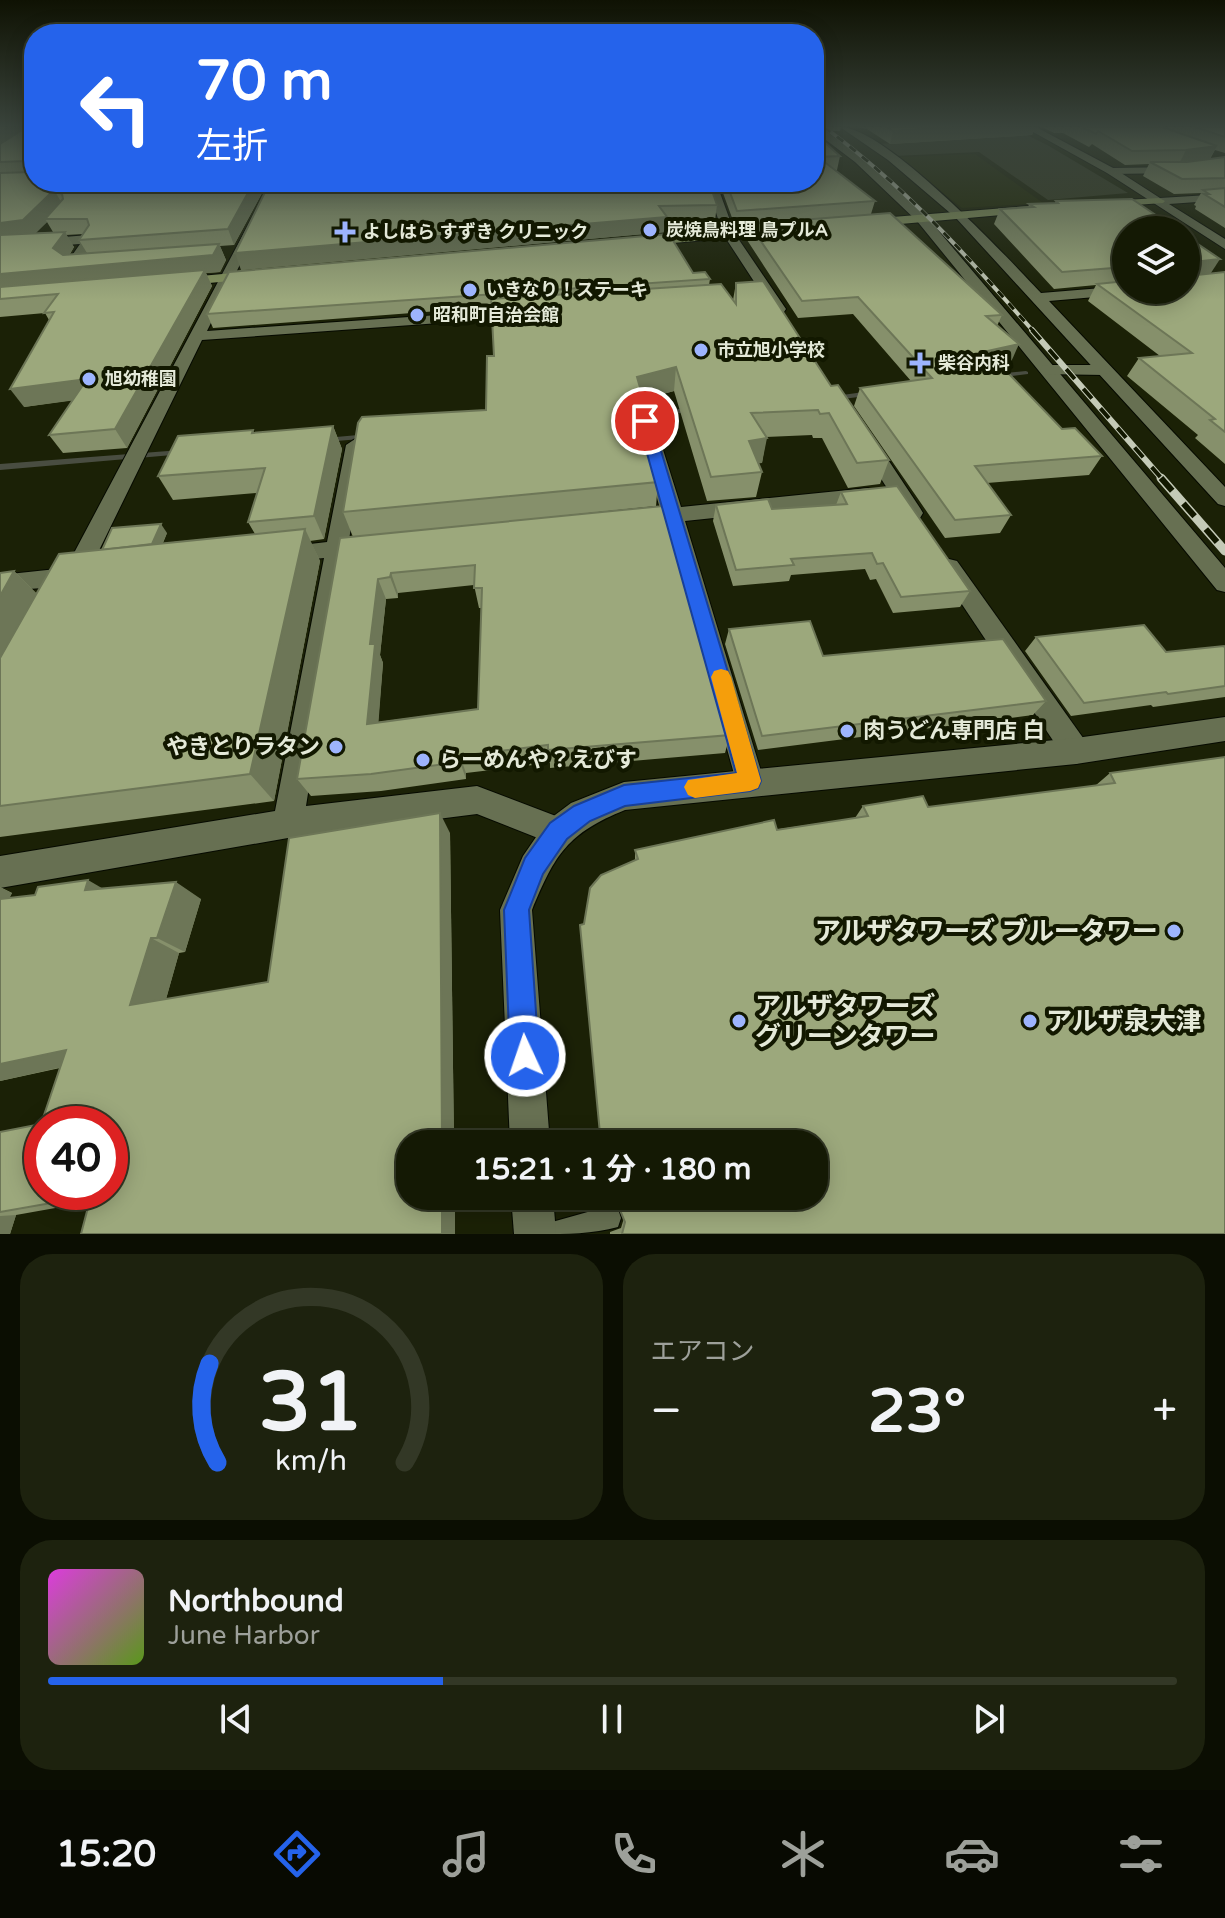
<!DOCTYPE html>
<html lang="ja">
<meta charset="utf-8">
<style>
:root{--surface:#141904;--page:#1d220e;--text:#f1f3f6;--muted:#9da09a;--line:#333826;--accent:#2563eb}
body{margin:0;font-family:"Varela Round","Noto Sans JP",sans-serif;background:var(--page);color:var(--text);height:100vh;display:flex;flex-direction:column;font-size:30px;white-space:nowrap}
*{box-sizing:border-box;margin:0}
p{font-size:26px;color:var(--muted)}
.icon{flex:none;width:44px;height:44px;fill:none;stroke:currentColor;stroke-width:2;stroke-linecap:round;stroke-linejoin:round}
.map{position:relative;height:1234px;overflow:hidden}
.sheet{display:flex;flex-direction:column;gap:20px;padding:20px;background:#0b0e02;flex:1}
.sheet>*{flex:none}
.guide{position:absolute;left:24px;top:24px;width:800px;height:168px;border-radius:32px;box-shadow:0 4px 20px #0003,0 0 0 2px var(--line);background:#2563eb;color:#fff;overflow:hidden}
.fabs{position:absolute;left:1112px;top:216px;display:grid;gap:16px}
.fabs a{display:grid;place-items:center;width:88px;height:88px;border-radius:50%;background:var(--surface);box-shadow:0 4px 20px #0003,0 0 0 2px var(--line);font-size:40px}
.speed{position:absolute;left:24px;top:1106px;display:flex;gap:16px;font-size:40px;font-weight:700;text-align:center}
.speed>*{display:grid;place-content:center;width:104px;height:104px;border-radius:50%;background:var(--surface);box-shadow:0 4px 20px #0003,0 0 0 2px var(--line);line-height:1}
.speed .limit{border:12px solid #d22;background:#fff;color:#111}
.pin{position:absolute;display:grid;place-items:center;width:68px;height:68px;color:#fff;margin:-34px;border:4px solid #fff;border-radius:50%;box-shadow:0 2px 8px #0007}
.me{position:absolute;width:88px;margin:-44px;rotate:357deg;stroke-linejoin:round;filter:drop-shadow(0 0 6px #0008)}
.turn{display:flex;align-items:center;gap:28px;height:168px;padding:0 40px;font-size:36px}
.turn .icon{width:104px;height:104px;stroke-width:2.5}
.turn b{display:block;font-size:56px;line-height:68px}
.big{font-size:60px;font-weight:700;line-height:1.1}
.sheet .tile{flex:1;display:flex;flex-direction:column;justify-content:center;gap:12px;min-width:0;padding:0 28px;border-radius:32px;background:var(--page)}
.sheet .dial{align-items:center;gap:0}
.dial svg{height:208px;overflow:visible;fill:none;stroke:var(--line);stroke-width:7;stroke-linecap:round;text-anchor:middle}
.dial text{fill:var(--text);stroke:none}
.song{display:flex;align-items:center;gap:24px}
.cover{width:96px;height:96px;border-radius:12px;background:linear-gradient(135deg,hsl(300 70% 55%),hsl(90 70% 35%))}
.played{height:8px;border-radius:4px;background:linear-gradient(90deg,var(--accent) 35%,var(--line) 35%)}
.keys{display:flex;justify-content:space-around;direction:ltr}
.heat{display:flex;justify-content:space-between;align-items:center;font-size:44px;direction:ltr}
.sheet .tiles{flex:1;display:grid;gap:20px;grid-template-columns:1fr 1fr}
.tile:last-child{grid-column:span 2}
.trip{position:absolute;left:396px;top:1130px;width:432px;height:80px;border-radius:32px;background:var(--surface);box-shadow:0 4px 20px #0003,0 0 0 2px var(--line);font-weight:700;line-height:80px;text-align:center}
.tab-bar{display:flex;height:128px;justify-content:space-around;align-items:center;background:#080a02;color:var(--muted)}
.tab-bar .icon{width:56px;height:56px}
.tab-bar .selected{color:var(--accent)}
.tab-bar b{font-size:36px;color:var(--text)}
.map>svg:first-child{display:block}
.built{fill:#222a06}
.green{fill:#383f26}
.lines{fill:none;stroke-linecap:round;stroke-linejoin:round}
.stream{fill:#494d41;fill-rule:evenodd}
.lane-casing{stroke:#060a00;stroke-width:2}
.street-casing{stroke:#060a00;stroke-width:2}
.secondary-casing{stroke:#060a00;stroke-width:2}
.primary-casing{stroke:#060a00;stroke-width:2}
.lane{fill:#677052;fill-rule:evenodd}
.street{fill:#677052;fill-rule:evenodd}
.secondary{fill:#677052;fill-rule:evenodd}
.primary{fill:#85935f;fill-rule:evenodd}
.rail-far2-casing{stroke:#c4cab7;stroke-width:4}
.rail-far1-casing{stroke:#c4cab7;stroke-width:6}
.rail-casing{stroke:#c4cab7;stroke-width:9}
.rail-far2{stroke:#121800;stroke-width:3;stroke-dasharray:8;stroke-linecap:butt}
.rail-far1{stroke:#121800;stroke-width:4;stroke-dasharray:13;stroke-linecap:butt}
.rail{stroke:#121800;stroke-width:6;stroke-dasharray:17;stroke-linecap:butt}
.wall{fill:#86906b;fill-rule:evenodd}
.shaded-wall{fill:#6d7657}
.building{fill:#9ca87c;stroke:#6d7657;stroke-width:2;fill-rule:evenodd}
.route{fill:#2563eb;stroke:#184099;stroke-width:2}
.slow{fill:#f59e0b}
.poi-dot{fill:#9db4fd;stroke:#121800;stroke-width:3}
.labels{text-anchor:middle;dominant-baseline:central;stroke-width:8;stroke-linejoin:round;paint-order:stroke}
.far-poi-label{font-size:18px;font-weight:bold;fill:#e4e9d8;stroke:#121800;text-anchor:start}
.poi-label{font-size:22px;font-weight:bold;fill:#e4e9d8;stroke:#121800;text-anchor:start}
.near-poi-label{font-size:26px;font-weight:bold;fill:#e4e9d8;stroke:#121800;text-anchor:start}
</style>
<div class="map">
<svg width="1225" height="1234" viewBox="0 0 1225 1234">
<rect width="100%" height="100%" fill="#1b2106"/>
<polygon class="built" points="975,154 1043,203 962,208 898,157"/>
<polygon class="green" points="1011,127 1049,146 1128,193 1048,200 979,152 894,156 877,144 990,138"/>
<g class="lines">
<g class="stream">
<polygon points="1026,371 1028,372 1028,374 997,378 994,376 997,374"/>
<polygon points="871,391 875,393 874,395 835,400 831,398 835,396"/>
<polygon points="692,408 696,410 695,412 628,417 624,415 628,413"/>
<polygon points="369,434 373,436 372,438 325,442 321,440 325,438"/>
<polygon points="181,450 184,450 184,454 0,470 0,464"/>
</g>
<g class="lane-casing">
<path id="lane" d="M609 1206 618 1209 621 1218 618 1227C593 1234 566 1234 540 1234L543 1225 552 1222Z"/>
</g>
<g class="street-casing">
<g id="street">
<polygon points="814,127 820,127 863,158 925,215 1225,568 1225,592 1217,590 917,221 855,162 814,131"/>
<path d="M840 127C886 127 1007 257 1041 293L1126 286V290H1137L1130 294 1049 301 1225 487V506L1218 504 956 218 888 160Z"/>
<polygon points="1225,161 1225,167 1179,173 1111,174 1106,171 1111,168 1179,167"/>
<polygon points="271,182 281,182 207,331 523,309 530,313 523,317 202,340 84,581 72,586 0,591 0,575 66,568"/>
<polygon points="706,182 716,182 735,234 786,309 784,312 774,312 723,234"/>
<path d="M89 235 95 239 83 259 96 260V266C87 268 73 271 66 264L80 244 0 250V242Z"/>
<polygon points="645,416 654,421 681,507 868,488 878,495 868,502 685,521 764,781 760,790 750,794 740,790 736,781 664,523 627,524 623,519 627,514 660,509 636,421"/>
<polygon points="868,438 875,440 920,508 923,513 920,518 906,518 859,444"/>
<polygon points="355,439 364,445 349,540 378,541 381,546 378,551 346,556 306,806 477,786 569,821 573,831 569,841 558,846 477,814 288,838 0,888 0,856 275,811 324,558 284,562 276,560 273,554 276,548 327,542 346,445"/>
<polygon points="949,559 957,561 1086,742 1090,751 1086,760 1076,764 1066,760 941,573 938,567 941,561"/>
</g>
</g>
<g class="secondary-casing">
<g id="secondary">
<polygon points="1024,127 1036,127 1115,169 1160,198 1225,194 1225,200 1169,204 1225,239 1225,249 1107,173"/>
<polygon points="1048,365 1104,365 1112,370 1104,375 1042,374 1040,370 1042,366"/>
<path d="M1225 717V741L1076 764 625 810C568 833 555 854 532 910L550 1144H510L500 910 523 856 547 821 571 803 624 782 1076 738Z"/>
<polygon points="511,1196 553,1196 556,1234 514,1234"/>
</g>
</g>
<g class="primary-casing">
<g id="primary">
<polygon points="1159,198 1165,201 1163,203 1106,207 1100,204 1106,201"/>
<polygon points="1030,206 1036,210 1034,212 867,227 861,223 867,219"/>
<polygon points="779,226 783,227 783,233 640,246 634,242 640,238"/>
<polygon points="257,271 264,275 262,278 178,286 171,282 178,278"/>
</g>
</g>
<use href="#lane" class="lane"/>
<use href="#street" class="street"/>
<use href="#secondary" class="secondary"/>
<use href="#primary" class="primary"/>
<g class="rail-far2-casing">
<path id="rail-far2" d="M824 127C906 187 967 256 1034 332"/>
</g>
<g class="rail-far1-casing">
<polyline id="rail-far1" points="1032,330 1163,480"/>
</g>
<g class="rail-casing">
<polyline id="rail" points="1161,478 1225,551"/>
</g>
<use href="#rail-far2" class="rail-far2"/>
<use href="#rail-far1" class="rail-far1"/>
<use href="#rail" class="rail"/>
</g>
<g class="wall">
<path d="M0 127H34V182H268L234 245 220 246 226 260 220 272 206 273 212 286 127 448 63 453 49 435 73 400 24 407 49 320 45 313 0 317ZM47 222 53 232 35 233ZM83 234 79 240 87 253 70 254 74 247 66 235Z"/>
<polygon points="825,127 841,127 840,131 831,131"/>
<polygon points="856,127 1035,127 1032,135 890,144 867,129"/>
<polygon points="1042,127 1225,127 1225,153 1215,150 1210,159 1225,157 1225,228 1195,209 1196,206 1194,205 1201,193 1174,194 1143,176 1149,164 1125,165 1092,144 1089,147 1063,133 1054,133"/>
<polygon points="814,133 840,156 837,170 834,170 875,201 871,214 1002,315 997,326 1011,362 999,364 1062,429 1102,456 1089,475 987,483 1011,515 1000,533 945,538 854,406 860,388 911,381 853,314 798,318 747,240 749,225 735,226 719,182 814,182"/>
<polygon points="270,182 717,205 715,220 667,221 666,232 241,270"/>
<polygon points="1056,201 1126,230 1126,290 1210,274 1225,272 1225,464 1195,438 1198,435 1127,376 1139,358 1160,356 1088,301 1096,285 1054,289 994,224 1000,209 1028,208 1029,204 1055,203"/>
<polygon points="693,273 710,279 709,285 733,300 736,283 831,386 889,460 880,484 848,488 822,438 813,438 812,435 766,437 762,463 758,463 762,472 756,497 707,501 674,391 641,400 639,416 658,482 656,506 353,537 343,512 486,410 494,356 491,307 213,328 207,314"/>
<polygon points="333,426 342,449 324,539 310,541 320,561 274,801 0,837 0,573 14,571 37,594 102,550 167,533 163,543 255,534 248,522 257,493 173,500 158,476 253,430 254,433"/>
<polygon points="841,492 970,591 960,607 893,613 876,579 870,580 865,569 791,575 789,581 733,586 713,521 716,505 772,509 836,505"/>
<path d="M663 506 730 735 725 753 550 768V763L466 773V779L381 791 311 796 297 779 340 538ZM474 585 479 608H481L478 709 378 722 383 663 380 655 386 599 398 598V593Z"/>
<polygon points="729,629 823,656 1046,701 1033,715 758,750 725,644"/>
<polygon points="1036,637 1166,652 1225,648 1225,697 1153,707 1151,705 1071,716 1025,651"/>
<polygon points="1225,757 1225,1234 610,1234 610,1232 621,1228 624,1218 584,924 635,860 635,850 855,818 863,806 928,807 1095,786 1110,773"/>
<polygon points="450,833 454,1144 410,1144 410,1196 455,1196 455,1234 89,1202 16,1215 10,1234 0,1234 0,1132 41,1124 60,1068 0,1081 0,887 12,893 9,898 102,888 201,899 185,952 179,953 166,999 268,982"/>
</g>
<g class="shaded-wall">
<polygon points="7,127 34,127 0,149 0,131"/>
<polygon points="952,127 1035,127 1032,135 890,144 893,131"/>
<polygon points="1217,146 1209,160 1179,164 1186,150"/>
<polygon points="254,182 268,182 234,245 228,229"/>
<polygon points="54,190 63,205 45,219 47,222 33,236 0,240 0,223"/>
<polygon points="667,217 666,232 241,270 235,253"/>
<polygon points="65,232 74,247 63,265 53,248"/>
<polygon points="219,244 226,260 220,272 206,273 212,286 127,448 115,429 203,273 0,292 0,274"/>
<polygon points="1220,259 1209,276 1186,279 1194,262"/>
<polygon points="1019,344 1011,362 978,369 987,351"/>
<polygon points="676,367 674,391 641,400 640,415 633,422 634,397 637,377"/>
<polygon points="87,379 99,397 24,407 10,389"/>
<polygon points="333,426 342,449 324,539 314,516"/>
<polygon points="767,438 762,463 744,465 749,441"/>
<polygon points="161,524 167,533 157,556 151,547"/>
<polygon points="305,529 320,561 274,801 250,774"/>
<polygon points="14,571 46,603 0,692 0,596"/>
<polygon points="391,573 398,593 398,598 390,577"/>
<polygon points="378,579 386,599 380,655 383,663 377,742 367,724 370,644"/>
<polygon points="460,756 466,773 466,779 460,762"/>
<polygon points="440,813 450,833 454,1144 442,1144"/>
<polygon points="88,880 119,898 85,890"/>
<polygon points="176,882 201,899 185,952 157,938"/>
<polygon points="0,887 12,893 0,918"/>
<polygon points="151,938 179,953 161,1017 130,1005"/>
<polygon points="66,1050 102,1058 0,1081 0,1064"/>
<rect x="442" y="1196" width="13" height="38"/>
<polygon points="16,1215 10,1234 0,1234 0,1216"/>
</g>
<g class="building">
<polygon points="27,127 34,127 34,182 254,182 228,229 79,240 89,225 87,219 45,219 63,199 62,194 54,190 23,220 0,223 0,173 30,172 33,169 26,161 0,162 0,144"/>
<polygon points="887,127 952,127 893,131"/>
<polygon points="1082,127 1162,127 1217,146 1186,150 1132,151 1098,131 1096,134"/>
<polygon points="1195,127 1225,127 1225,137"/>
<polygon points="814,133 840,156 818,157 875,201 737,211 726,182 814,182"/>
<polygon points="1225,157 1225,178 1182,179 1150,162 1187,162"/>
<polygon points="270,182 709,182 717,205 659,206 667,217 235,253"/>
<polygon points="1225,188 1225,207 1204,194 1209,194 1203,190"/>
<polygon points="1132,199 1178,230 1126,230 1126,267 1062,272 1000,209 1034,207 1029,204 1058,203 1056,201"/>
<polygon points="890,213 1002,315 986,316 1019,344 987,351 1062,429 1075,428 1102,456 975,466 1011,515 955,520 860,388 932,378 858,297 802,301 749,224"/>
<polygon points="65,232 53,248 63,255 219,244 213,255 0,274 0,235"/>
<polygon points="669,234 693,273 705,272 710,279 207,314 229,272"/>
<polygon points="1186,236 1220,259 1194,262 1194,272 1197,275 1225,272 1225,432 1210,420 1215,419 1139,358 1192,353 1097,284 1126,281 1126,290 1186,290"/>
<polygon points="205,270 115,429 49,435 87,379 10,389 54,312 44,313 58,294 0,299 0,287"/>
<polygon points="763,281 831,386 838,385 889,460 857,463 829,413 820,414 818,410 751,413 767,438 749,441 762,472 711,477 676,367 637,377 641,391 634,397 658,482 343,512 358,423 362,417 486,410 487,356 494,356 491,299 721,284 736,304 736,283"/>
<polygon points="333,426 314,516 248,522 265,468 158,476 178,436 253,430 252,433"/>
<polygon points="897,486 970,591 901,597 883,563 877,564 872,553 791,559 794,565 736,570 716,505 768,499 772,509 847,504 841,492"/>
<path d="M663 506 730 735 548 750V745L460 756V762L371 774 297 779 340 538ZM475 565 474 588H482L478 709 367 724 375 644H370L378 579 390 577 391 573Z"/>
<polygon points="161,524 152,544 102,550 112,528"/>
<polygon points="305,529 250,774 0,806 0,658 59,554"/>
<polygon points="14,571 0,596 0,573"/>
<polygon points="810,621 823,656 1003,639 1046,701 762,736 729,629"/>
<polygon points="1144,625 1166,652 1224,646 1225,648 1225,686 1168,694 1166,692 1084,703 1036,637"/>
<polygon points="1225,757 1225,1234 622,1234 625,1222 620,1210 607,1206 606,1196 814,1196 814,1144 601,1144 580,925 584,924 590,888 601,875 638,859 635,850 774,820 777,830 868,816 863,806 923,796 928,807 1115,783 1110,773"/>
<path d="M440 813 442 1144H410V1196H442V1234H81L91 1196 0 1212V1132L41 1124 66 1050 0 1064V899L35 895 38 887 88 880 85 890 176 882 157 938H151L130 1005 268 982 289 838ZM42 1124H110V1192H42Z"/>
</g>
<linearGradient id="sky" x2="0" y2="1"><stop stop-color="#0f1203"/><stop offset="0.42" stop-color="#39433b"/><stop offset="1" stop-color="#39433b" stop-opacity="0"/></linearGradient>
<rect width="1225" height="300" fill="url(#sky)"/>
<polygon class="route" points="645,417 652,421 761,781 758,788 750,791 625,806 590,821 567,839 543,874 529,910 539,1056 535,1066 525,1070 515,1066 510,1056 504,910 525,858 550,823 574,806 624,785 736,773 638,421"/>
<polygon class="slow" points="721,669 728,671 731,677 761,781 758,788 750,791 695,798 688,795 684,787 688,780 737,773 711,677 714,671"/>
<g class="poi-dot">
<circle cx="650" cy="230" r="8"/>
<path d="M341 220h8v8h8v8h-8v8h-8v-8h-8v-8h8z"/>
<circle cx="470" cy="290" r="8"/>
<circle cx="417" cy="315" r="8"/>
<circle cx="701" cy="350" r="8"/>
<path d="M916 351h8v8h8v8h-8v8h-8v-8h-8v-8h8z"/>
<circle cx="89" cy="379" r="8"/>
<circle cx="847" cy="731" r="8"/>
<circle cx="336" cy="747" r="8"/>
<circle cx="423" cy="760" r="8"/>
<circle cx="1174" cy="931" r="8"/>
<circle cx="739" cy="1021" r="8"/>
<circle cx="1030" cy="1021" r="8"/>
</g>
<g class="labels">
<g class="far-poi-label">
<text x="666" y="230">炭焼鳥料理 鳥プルA</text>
<text x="363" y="232">よしはら すずき クリニック</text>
<text x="486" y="290">いきなり！ステーキ</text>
<text x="433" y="315">昭和町自治会館</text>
<text x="717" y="350">市立旭小学校</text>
<text x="938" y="363">柴谷内科</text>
<text x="105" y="379">旭幼稚園</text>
</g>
<g class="poi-label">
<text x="863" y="731">肉うどん専門店 白</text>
<text x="320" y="747" text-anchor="end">やきとりラタン</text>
<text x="439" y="760">らーめんや？えびす</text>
</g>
<g class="near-poi-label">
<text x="1158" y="931" text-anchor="end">アルザタワーズ ブルータワー</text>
<text x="755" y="1006">アルザタワーズ<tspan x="755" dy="30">グリーンタワー</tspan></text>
<text x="1046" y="1021">アルザ泉大津</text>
</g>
</g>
</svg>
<div class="fabs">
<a><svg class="icon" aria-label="layers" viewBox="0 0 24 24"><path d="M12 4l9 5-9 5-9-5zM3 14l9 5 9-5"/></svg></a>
</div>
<div class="speed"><div class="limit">40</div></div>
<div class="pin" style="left:645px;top:421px;background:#d93025"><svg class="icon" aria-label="arrive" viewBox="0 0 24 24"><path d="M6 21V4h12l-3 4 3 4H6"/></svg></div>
<svg class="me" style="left:525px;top:1056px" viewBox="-20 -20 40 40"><circle r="17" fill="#2563eb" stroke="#fff" stroke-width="3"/><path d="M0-11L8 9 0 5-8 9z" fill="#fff"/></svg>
<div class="trip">15:21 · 1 分 · 180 m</div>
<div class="guide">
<div class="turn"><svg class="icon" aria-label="left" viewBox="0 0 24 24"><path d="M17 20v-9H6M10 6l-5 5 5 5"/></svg><div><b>70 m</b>左折</div></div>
</div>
</div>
<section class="sheet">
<div class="tiles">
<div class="tile dial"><svg viewBox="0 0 100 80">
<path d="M14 69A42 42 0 1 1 86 69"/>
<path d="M14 69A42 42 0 0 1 11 31" stroke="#2563eb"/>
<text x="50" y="56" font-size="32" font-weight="700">31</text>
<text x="50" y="72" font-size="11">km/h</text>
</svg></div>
<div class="tile"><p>エアコン</p>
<div class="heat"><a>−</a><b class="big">23°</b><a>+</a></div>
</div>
<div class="tile">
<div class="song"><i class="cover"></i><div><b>Northbound</b><p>June Harbor</p></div></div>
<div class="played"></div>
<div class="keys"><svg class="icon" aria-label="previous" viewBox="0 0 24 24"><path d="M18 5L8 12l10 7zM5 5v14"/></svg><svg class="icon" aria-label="pause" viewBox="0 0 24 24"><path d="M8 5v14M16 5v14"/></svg><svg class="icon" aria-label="next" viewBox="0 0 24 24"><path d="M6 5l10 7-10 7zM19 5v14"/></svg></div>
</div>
</div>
</section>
<nav class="tab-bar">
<b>15:20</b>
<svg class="icon selected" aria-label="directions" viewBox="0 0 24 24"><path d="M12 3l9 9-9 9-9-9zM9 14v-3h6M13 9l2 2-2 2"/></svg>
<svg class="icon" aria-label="music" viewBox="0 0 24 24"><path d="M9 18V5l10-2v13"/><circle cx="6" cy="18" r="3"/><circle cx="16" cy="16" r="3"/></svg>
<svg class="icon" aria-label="phone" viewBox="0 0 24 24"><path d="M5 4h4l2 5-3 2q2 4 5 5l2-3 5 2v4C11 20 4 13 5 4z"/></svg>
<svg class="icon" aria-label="climate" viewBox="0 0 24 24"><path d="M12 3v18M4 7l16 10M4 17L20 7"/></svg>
<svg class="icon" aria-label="car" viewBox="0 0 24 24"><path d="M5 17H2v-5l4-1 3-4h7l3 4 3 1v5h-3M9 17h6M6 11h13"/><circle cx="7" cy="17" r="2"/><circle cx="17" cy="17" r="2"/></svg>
<svg class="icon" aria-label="filters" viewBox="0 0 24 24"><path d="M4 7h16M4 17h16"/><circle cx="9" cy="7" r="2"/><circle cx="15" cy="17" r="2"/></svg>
</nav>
